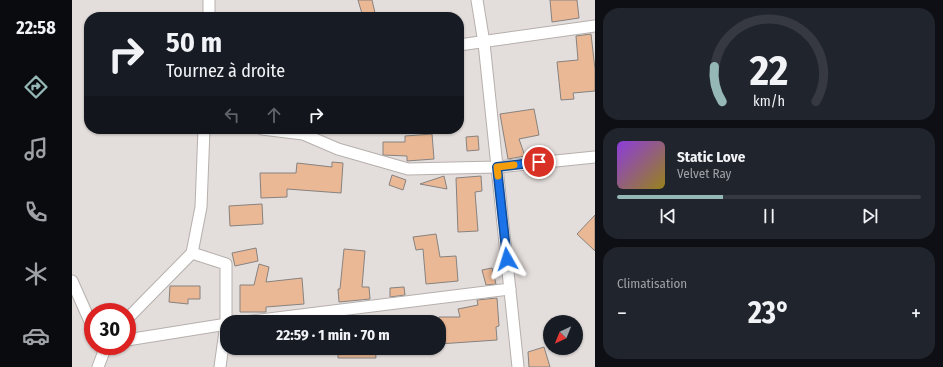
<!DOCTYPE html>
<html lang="fr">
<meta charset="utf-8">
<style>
:root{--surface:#171b24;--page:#20242c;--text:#f1f3f6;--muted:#9ea1a6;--line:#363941;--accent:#95b7b5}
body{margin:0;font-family:"Fira Sans Condensed",sans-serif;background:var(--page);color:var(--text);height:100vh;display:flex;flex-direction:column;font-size:15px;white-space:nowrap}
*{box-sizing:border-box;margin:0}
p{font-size:13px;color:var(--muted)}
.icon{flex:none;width:22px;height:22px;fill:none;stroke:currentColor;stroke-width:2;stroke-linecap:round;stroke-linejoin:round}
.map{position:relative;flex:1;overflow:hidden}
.sheet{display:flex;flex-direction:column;gap:8px;padding:8px;background:#0d0f14;width:348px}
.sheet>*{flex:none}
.banner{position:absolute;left:12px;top:12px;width:380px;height:122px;border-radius:16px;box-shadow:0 1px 3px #0004;background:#171b24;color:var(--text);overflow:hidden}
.needle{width:26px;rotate:223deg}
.fabs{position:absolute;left:471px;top:315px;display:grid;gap:8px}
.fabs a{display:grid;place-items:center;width:40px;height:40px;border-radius:50%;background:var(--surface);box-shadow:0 1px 3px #0004;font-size:20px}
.speed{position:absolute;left:12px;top:303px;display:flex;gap:8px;font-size:20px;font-weight:700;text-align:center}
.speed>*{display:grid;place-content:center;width:52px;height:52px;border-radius:50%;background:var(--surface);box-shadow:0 1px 3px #0004;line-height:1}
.speed .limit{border:6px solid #d22;background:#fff;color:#111}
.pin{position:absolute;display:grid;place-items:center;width:34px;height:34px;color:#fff;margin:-17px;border:2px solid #fff;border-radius:50%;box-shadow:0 1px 4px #0007}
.me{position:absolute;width:44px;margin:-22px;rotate:354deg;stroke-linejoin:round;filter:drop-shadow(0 0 3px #0008)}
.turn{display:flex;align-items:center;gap:14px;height:84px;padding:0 16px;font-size:18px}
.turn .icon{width:52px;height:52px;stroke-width:2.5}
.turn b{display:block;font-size:28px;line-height:34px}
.lanes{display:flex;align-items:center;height:38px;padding:0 16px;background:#0003;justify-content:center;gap:20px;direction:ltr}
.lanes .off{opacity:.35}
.big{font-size:30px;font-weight:700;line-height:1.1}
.sheet .tile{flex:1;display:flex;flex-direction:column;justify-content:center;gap:6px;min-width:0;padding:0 14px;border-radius:16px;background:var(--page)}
.sheet .dial{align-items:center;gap:0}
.dial svg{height:104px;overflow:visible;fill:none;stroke:var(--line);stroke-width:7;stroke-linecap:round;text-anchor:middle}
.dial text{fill:var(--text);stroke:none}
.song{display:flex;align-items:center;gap:12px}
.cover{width:48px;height:48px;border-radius:6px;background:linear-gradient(135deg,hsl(270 70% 55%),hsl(50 70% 35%))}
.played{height:4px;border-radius:2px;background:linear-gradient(90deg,var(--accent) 35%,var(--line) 35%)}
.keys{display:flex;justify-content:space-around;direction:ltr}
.heat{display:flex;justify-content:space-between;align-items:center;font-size:22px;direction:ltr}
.trip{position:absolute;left:148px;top:315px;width:226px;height:40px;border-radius:16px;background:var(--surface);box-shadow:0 1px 3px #0004;font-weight:700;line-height:40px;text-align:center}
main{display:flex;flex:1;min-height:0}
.tab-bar{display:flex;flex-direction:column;width:72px;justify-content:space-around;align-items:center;background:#090b0e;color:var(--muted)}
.tab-bar .icon{width:28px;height:28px}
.tab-bar .on{color:var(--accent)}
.tab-bar b{font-size:18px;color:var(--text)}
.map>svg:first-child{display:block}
.building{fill:#ebb895;stroke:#87827f}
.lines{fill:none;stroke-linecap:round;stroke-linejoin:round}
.minor-casing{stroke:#b6b0ad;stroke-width:13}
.minor{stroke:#fff;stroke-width:11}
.route-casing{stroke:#114b97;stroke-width:10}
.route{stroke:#1a73e8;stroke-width:7}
.slow{stroke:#f59e0b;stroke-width:7}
</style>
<main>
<nav class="tab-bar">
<b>22:58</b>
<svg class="icon on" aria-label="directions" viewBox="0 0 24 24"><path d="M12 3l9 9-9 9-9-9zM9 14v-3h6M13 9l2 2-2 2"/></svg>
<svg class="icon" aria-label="music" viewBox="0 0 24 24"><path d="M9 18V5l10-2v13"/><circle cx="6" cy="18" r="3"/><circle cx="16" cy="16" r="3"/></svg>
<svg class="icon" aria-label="phone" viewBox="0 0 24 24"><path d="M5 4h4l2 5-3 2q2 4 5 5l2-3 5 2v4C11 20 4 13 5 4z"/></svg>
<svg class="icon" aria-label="climate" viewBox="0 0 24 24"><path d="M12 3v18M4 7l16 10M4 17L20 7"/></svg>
<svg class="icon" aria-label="car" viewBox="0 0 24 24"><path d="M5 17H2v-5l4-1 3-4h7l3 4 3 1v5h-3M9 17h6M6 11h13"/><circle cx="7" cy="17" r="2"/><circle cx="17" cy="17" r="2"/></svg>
</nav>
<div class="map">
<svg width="523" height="367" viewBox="0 0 523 367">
<rect width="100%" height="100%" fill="#e3dddb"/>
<g class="building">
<polygon points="286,0 300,0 304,17 291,17"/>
<polygon points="478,0 505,0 507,18 480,22"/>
<polygon points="519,34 523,69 523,91 501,93 502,99 489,100 485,62 506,60 504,36"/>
<polygon points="462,109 467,135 447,139 453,156 436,159 428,114"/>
<polygon points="360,134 362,159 335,161 335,156 311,155 311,142 333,142 333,136"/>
<polygon points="406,136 407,150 395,151 394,137"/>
<polygon points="260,162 271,163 269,193 215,189 215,197 189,198 188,173 224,173 225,163 260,167"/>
<polygon points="320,175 334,180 331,190 317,185"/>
<polygon points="372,176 375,189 348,184"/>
<polygon points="409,176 410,191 403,192 406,231 386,232 384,178"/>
<polygon points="190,204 191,224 158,226 157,206"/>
<polygon points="523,215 523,251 505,234"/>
<polygon points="364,234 368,257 384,256 386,281 354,284 351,249 344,250 341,237"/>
<polygon points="184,248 186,261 163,266 160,253"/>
<polygon points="272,249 293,251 290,287 297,287 298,299 267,302 266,289 268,289"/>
<polygon points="187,264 197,267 194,282 230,278 232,304 194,307 194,312 168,312 168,285 182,285"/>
<polygon points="420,268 424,284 414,285 410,270"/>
<polygon points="98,286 128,286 128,299 116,299 116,304 97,302"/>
<polygon points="332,287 333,295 318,297 318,288"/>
<polygon points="425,298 427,326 424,327 425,340 367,344 367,317 388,317 386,309 406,305 405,300"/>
<polygon points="472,347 478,367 457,367 456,352"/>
<polygon points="266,348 303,348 304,358 266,358"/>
</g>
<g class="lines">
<g class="minor-casing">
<g id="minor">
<polyline points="405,0 412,43 446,367"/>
<polyline points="137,17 137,0"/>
<polyline points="387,45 523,26"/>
<polyline points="132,129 129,207 120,253 154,264 154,324 148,367"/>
<polyline points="190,129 231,134 266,149 336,169 425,167 523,157"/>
<polyline points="0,281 21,328"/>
<polyline points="55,319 120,253"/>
<polyline points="172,322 438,289"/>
<polyline points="55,340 155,324"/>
<polyline points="26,367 34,346"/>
</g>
</g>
<use href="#minor" class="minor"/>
</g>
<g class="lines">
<g class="route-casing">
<polyline id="route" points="435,259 425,167 467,162"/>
</g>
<use href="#route" class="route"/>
<polyline class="slow" points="426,176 425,167 442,165"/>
</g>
</svg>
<div class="fabs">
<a><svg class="needle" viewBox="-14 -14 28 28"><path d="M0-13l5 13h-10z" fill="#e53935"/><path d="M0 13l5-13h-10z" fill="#9ea1a6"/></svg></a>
</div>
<div class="speed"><div class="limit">30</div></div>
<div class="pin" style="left:467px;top:162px;background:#d93025"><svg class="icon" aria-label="arrive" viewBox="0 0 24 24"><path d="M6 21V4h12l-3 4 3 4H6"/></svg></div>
<svg class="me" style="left:435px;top:259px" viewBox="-20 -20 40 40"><path d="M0-17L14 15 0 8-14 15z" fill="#1a73e8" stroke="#fff" stroke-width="4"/></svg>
<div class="trip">22:59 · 1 min · 70 m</div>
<div class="banner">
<div class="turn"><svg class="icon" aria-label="right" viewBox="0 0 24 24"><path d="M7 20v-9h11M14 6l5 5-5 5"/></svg><div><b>50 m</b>Tournez à droite</div></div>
<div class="lanes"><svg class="icon off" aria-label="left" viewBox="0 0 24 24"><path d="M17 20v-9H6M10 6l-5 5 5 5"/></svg><svg class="icon off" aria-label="ahead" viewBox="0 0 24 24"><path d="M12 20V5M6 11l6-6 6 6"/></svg><svg class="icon" aria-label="right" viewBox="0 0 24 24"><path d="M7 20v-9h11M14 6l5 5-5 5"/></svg></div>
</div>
</div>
<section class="sheet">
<div class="tile dial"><svg viewBox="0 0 100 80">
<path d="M14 69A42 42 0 1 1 86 69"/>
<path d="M14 69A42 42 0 0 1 8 42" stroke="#95b7b5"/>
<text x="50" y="56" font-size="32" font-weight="700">22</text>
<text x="50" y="72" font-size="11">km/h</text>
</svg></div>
<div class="tile">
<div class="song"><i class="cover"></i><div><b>Static Love</b><p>Velvet Ray</p></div></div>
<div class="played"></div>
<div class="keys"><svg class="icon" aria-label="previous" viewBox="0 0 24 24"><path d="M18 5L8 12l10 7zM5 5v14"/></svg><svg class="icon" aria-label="pause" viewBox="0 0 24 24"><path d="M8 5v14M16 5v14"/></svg><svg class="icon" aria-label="next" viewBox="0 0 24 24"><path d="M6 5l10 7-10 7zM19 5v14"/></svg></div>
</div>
<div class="tile"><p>Climatisation</p>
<div class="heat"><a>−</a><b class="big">23°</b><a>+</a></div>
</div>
</section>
</main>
